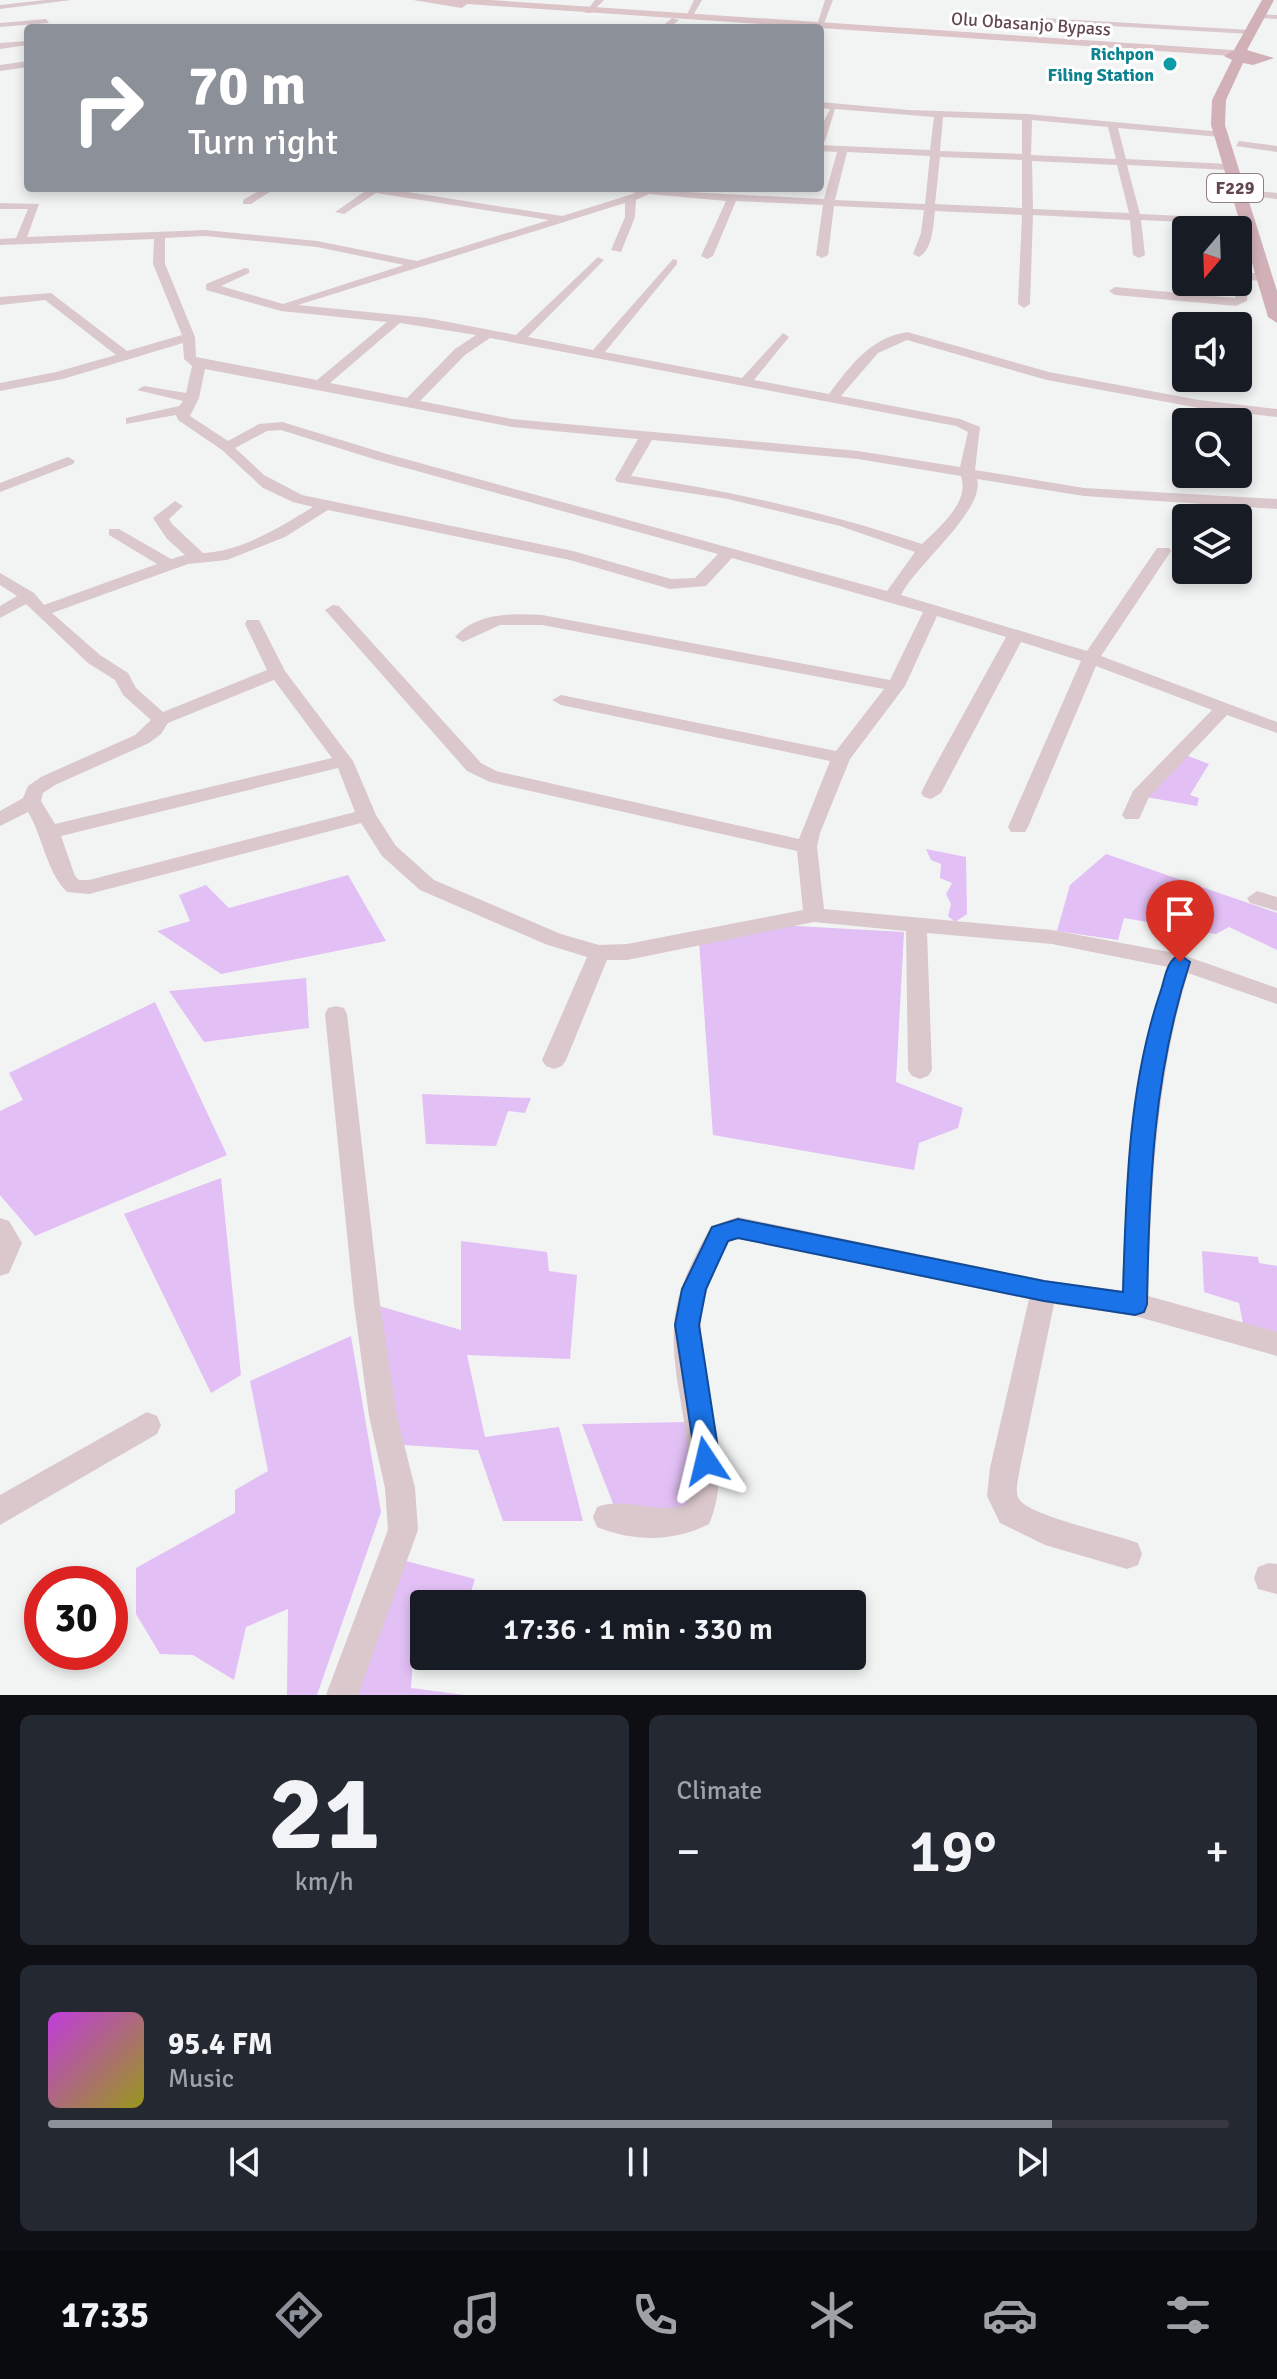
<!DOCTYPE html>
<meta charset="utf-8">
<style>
:root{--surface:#171b24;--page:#242831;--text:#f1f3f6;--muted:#9ea1a6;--line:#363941;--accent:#8c9099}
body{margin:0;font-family:Signika,sans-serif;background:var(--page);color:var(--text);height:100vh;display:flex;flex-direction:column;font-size:30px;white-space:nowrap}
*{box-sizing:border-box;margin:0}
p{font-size:26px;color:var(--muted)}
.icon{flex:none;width:44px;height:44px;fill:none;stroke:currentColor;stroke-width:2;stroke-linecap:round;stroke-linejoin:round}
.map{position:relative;height:1695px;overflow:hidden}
.sheet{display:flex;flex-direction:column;gap:20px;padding:20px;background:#0d0f14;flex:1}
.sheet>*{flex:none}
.hud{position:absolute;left:24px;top:24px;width:800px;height:168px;border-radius:8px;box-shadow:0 4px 12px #0003;background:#8c9099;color:#fff;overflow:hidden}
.needle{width:52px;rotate:199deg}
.controls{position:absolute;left:1172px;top:216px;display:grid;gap:16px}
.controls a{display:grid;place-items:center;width:80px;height:80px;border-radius:8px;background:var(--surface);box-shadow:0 4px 12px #0003;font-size:40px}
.speed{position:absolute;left:24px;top:1566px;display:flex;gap:16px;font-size:40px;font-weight:700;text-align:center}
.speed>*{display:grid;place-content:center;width:104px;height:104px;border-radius:50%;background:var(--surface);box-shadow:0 4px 12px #0003;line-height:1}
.speed .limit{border:12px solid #d22;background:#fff;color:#111}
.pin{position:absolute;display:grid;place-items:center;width:68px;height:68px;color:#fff;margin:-82px -34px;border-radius:50% 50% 50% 0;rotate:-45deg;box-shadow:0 0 8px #0007}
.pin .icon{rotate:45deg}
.me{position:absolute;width:88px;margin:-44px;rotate:350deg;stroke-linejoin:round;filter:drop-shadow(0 0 6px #0008)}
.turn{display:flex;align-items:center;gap:28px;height:168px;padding:0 32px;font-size:36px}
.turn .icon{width:104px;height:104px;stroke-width:2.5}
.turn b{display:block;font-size:56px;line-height:68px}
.big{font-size:60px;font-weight:600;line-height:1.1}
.sheet .widget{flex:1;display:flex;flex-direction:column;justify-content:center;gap:12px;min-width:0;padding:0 28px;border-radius:12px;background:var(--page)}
.sheet .dial{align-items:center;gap:0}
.dial b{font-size:104px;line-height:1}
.song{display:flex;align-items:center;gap:24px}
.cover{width:96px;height:96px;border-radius:12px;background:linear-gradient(135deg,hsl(290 70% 55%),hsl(60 70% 35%))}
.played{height:8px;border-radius:4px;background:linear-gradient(90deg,var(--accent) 85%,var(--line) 85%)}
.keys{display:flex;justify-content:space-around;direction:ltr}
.heat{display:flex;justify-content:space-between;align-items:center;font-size:44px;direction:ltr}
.sheet .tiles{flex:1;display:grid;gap:20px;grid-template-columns:1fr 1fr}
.widget:last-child{grid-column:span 2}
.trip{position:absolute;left:410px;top:1590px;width:456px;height:80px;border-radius:8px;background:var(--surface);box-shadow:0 4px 12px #0003;font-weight:600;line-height:80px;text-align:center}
.tab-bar{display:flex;height:128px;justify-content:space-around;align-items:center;background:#090b0e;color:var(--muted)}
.tab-bar .icon{width:56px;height:56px}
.tab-bar .selected{color:var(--accent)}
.tab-bar b{font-size:36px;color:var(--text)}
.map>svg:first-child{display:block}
.green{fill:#e2bff4}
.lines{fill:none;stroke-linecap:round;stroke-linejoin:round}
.minor{fill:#dac8cc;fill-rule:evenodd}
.secondary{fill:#dcc4c8;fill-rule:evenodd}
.primary{fill:#d2b0b8;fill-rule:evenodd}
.route{fill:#1a73e8;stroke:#114b97;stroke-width:2}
.culture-dot{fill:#0f9aa8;stroke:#fff;stroke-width:3}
.labels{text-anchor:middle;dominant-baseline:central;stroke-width:6;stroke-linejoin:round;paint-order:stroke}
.far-street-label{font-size:18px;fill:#62484e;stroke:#fff}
.far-culture-label{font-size:18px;font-weight:bold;fill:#0d838f;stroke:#fff;text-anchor:end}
.shield{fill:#fff;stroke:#917f83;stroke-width:2}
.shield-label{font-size:18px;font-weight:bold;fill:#62484e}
</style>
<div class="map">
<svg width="1277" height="1695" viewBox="0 0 1277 1695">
<rect width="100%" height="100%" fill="#f2f4f3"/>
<g class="green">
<polygon points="1183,754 1209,764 1190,795 1199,798 1197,806 1146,797"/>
<polygon points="926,849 966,857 967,914 955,922 948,916 951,904 946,894 952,883 940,878 941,864 931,860"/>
<polygon points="1106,854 1277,913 1277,950 1229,927 1216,934 1124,918 1118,940 1057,931 1070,885"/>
<polygon points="348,875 386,941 221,974 157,931 190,921 179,895 206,885 229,908"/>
<polygon points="778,925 904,932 896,1082 963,1108 958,1128 919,1143 914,1170 713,1135 699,941"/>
<polygon points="306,978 309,1028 204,1042 169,991"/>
<polygon points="155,1002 227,1155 35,1236 0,1195 0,1111 23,1100 9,1073"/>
<polygon points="422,1094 531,1098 525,1113 508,1111 496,1146 426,1144"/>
<polygon points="221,1178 241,1375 211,1393 124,1214"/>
<polygon points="461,1241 547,1252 549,1271 577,1275 570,1359 467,1355 485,1437 559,1427 583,1521 503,1521 478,1450 390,1444 369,1303 461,1330"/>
<polygon points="1202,1251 1258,1257 1259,1263 1277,1266 1277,1332 1243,1323 1239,1303 1204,1292"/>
<polygon points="351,1336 381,1512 317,1695 287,1695 288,1609 246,1627 234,1680 193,1655 160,1654 136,1614 136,1568 235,1513 235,1490 268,1471 250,1381"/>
<polygon points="688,1422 693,1507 664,1517 614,1506 582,1424"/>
<polygon points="398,1559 475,1579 467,1604 424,1604 424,1623 416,1623 411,1688 465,1695 349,1695"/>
</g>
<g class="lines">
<g class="minor">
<polygon points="45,0 71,0 0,9 0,5"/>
<polygon points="595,0 604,0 591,13 585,13"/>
<polygon points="694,0 702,0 691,19 685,19"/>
<polygon points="825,0 833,0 823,26 816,28"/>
<polygon points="1256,14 1277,15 1277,19 1259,18"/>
<polygon points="672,18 679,20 669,28 660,28"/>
<polygon points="1044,18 1250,30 1254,32 1250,34 1041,22"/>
<polygon points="46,19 49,23 0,27 0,23"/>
<polygon points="28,41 28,45 0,49 0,43"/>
<polygon points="28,61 28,67 0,71 0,65"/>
<path d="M820 102 909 110 1027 114 1223 132 1220 137 1118 128 1126 159 1229 164 1234 167 1229 170 1127 165 1140 214 1245 219 1250 222 1245 225 1141 220 1145 255 1139 258 1133 255 1130 220 1033 215 1030 304 1024 308 1018 304 1022 215 935 211C933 226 933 249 919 257L913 254 921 233 924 210 834 206 828 255 822 258 816 255 823 205 736 201 713 256 707 259 701 256 726 201 649 194 636 200 635 217 621 252 611 250 625 217V203L298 305 427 318 516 335 598 257 604 260 602 262 528 337 593 350 673 259 677 260V264L605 352 742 378 783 333 789 337 754 380 829 394C850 366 870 338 907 332L1049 372 1199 400 1277 409V417L1199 408 1047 380 907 340 878 353 841 396 960 419 980 427 975 470 1084 488 1277 499V509L1084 496 977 479C986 509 916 565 901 595L1087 651 1157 548H1169L1171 551 1101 656 1277 722V733L1227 715 1149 797 1139 819H1125L1122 815 1133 791 1212 710 1096 666 1028 827 1025 832H1011L1008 827 1081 661 1021 642 941 793 931 799 924 797 921 793 931 773 1006 637 937 616 905 686 850 759 820 833 817 847 824 909 1052 930 1180 954 1277 988V1004L1188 973C1156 1079 1151 1187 1148 1296L1277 1332V1356L1135 1316 1054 1304 1020 1468C1019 1477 1014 1491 1019 1499 1029 1516 1115 1534 1138 1543L1142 1554 1138 1565 1127 1569 1045 1545 1000 1523 987 1496 990 1468 1029 1299 738 1239 729 1242C715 1267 703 1294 701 1323 696 1389 737 1460 709 1524 674 1542 634 1542 597 1527L593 1517 597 1507C624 1496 657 1515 686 1505 698 1444 670 1386 674 1325 676 1290 694 1257 711 1226L738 1217 1044 1280 1122 1291C1126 1180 1135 1073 1168 967L1052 944 927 933 932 1070 928 1076 920 1079 912 1076 908 1070 906 931 814 922 627 960H607L566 1060 562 1066 554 1069 546 1066 542 1060 587 957 545 944 420 890 382 856 361 823 89 894 67 892C46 871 43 837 28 812L0 826V811L23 798 28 786 41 777 135 735 151 720 123 695 115 680 88 663 26 604 0 618V606L17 596 0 585V573L34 593 44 605 157 564 109 535V529H119L171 559 185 555 167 539 153 518 175 501 183 506 169 519 172 524 203 553C243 551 280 527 313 507L293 502 263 488 222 450 178 420 176 415 126 424V418L179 406 183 401 137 390 144 386 186 393 192 366 184 359 183 343 63 379 0 391V383L56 372 116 355 45 300 0 305V297L51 293 127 351 182 335 153 264 154 239 0 245V239L16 238 28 209H0V203L39 204 27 237 205 230 317 241 417 261 549 220 376 193 344 214 335 212 364 192 356 188H382L562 216 636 193 610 188 824 199 837 152 820 151V145L930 150 934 117 835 109 825 141 820 144V129L830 109 820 108ZM943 117 1022 120V154L940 151ZM1032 120 1108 127 1116 159 1031 155ZM847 152 930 156 925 204 835 200ZM940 157 1022 160V208L935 204ZM1032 161 1117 165 1129 213 1033 209ZM205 236 317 247 404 265 283 304 221 286 249 273V269L245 268 206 284V290L281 311 387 322 317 380 196 357 195 337 165 264V238ZM400 323 476 335 455 349 407 398 330 383ZM490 338 956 426 968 432 960 467 858 451 512 419 420 401 465 355ZM205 369 512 427 638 439 615 479 617 482 728 499 840 526 915 552 887 591 387 454 282 422 259 424 228 441 190 416 199 398ZM281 430 377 460 718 554 695 578 671 579 573 551 302 495 264 475 235 448 267 431ZM652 440 858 459 961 476C970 503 939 527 922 544 827 512 731 491 631 476ZM328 510 570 560 670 589 706 586 732 558 923 612 890 680 542 615C512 613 476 613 455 637L463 642 500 625H542L884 689 836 751 561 695 552 700 561 705 830 761 799 839 496 771 481 763 339 606 333 605 325 610 467 771 490 782 797 851 803 910 627 944 599 945 561 934 434 880 396 846 376 815 353 761 285 671 259 620H247L245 624 267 670 163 712 136 688 128 673 100 655 52 613 188 564 227 560 285 537ZM274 680 332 758 55 824 41 801 43 793 55 785 149 743 161 734 168 723ZM338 768 355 812 89 880H79L75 876 61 836Z"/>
<polygon points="1239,141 1277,146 1277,152 1236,146"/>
<polygon points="264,188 276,188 251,204 243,204 243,200"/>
<polygon points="1256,191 1277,193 1277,199 1252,196 1252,192"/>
<polygon points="1238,273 1264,273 1270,277 1264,281 1248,280 1247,301 1236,306 1115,295 1109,291 1115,287 1235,298"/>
<polygon points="68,457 75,461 73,464 0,492 0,483"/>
<polygon points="1257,891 1277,897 1277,911 1250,903 1247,898"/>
<polygon points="336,1006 344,1008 347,1014 380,1304 397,1416 415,1488 418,1530 358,1695 326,1695 388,1530 385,1488 369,1416 354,1304 325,1014 328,1008"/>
<polygon points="0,1218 9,1221 22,1243 9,1273 0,1276"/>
<polygon points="147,1412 157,1416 161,1425 157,1434 0,1525 0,1495"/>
<polygon points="1269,1563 1277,1564 1277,1594 1258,1589 1254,1578 1258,1567"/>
</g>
<polygon class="secondary" points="413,0 490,0 1232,50 1237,53 1232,56 467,4 462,8"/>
<polygon class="primary" points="1262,0 1274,0 1247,50 1274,58 1253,65 1243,63 1226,100 1225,125 1277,291 1277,323 1268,317 1211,125 1212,100 1232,60 1224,56 1234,50"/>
</g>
<path class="route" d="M1180 955 1190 962C1153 1074 1149 1187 1147 1304L1144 1312 1135 1315 1044 1301 738 1238 728 1241 706 1289 699 1325 720 1461 716 1470 706 1473 697 1470 675 1325 682 1289 712 1227 738 1219 1044 1281 1123 1292C1126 1191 1128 1086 1161 990 1165 978 1167 959 1180 955Z"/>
<circle class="culture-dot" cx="1170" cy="64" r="8"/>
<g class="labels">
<g class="far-street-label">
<text transform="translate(1031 24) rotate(4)">Olu Obasanjo Bypass</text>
</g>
<g class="far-culture-label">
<text x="1154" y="54">Richpon<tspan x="1154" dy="21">Filing Station</tspan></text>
</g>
<rect class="shield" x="1207" y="174" width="56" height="28" rx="6"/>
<g class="shield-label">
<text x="1235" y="188">F229</text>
</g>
</g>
</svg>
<div class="controls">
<a><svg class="needle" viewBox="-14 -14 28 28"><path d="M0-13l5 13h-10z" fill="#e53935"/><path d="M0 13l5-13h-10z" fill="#9ea1a6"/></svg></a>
<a><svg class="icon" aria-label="sound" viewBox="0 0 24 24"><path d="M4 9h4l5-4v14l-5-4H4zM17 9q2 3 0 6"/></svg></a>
<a><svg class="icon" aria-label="search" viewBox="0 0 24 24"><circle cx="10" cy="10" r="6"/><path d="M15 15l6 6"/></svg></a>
<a><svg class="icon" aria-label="layers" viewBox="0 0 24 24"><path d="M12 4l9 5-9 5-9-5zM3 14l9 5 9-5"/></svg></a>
</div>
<div class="speed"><div class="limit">30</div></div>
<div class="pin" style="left:1180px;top:962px;background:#d93025"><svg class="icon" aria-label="arrive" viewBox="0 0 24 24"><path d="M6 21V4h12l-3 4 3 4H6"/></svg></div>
<svg class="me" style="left:706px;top:1461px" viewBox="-20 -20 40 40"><path d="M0-17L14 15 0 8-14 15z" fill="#1a73e8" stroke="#fff" stroke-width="4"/></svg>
<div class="trip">17:36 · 1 min · 330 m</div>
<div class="hud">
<div class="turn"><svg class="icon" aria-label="right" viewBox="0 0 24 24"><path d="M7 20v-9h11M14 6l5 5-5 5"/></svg><div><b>70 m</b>Turn right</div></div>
</div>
</div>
<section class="sheet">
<div class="tiles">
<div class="widget dial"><b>21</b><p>km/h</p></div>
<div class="widget"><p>Climate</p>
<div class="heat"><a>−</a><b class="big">19°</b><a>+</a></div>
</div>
<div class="widget">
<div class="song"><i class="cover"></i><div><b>95.4 FM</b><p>Music</p></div></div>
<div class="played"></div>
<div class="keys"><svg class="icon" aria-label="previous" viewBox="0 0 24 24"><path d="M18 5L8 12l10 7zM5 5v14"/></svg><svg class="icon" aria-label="pause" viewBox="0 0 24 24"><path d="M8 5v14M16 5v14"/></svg><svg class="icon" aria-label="next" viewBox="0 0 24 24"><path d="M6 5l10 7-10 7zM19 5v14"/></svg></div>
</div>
</div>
</section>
<nav class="tab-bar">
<b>17:35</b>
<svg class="icon selected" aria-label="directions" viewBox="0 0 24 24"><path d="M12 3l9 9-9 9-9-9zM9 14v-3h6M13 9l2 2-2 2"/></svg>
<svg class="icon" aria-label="music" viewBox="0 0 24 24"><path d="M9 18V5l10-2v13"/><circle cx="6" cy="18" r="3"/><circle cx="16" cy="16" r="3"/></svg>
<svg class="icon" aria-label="phone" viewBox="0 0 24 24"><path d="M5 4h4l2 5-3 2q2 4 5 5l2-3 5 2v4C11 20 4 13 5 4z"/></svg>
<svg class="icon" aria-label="climate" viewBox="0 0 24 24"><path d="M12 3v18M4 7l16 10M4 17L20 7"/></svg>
<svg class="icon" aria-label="car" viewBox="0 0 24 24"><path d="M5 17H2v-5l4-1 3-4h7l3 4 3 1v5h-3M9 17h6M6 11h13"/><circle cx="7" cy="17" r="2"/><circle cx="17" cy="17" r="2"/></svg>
<svg class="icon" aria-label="filters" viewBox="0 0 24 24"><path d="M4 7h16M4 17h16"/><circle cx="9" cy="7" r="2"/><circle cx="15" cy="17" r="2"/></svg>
</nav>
